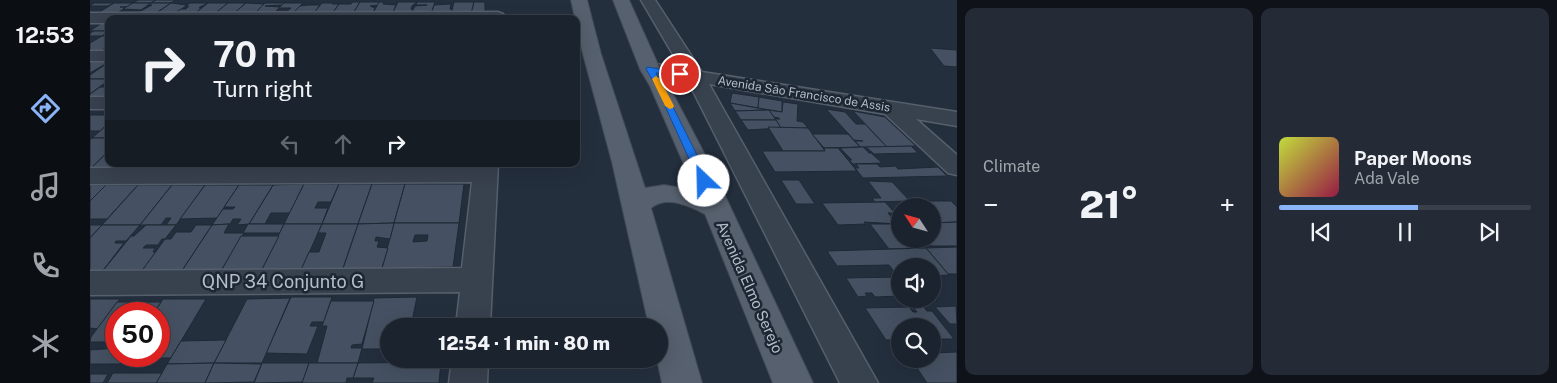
<!DOCTYPE html>
<meta charset="utf-8">
<style>
:root{--surface:#1b232e;--page:#242b36;--text:#f1f3f6;--muted:#a0a4aa;--line:#39404a;--accent:#8ab4f8}
body{margin:0;font-family:"Public Sans",sans-serif;background:var(--page);color:var(--text);height:100vh;display:flex;flex-direction:column;font-size:19px;white-space:nowrap}
*{box-sizing:border-box;margin:0}
p{font-size:16px;color:var(--muted)}
.icon{flex:none;width:28px;height:28px;fill:none;stroke:currentColor;stroke-width:2;stroke-linecap:round;stroke-linejoin:round}
.map{position:relative;flex:1;overflow:hidden}
.details{display:flex;flex-direction:column;gap:8px;padding:8px;background:#0f1319;width:600px}
.details>*{flex:none}
.guide{position:absolute;left:15px;top:15px;width:475px;height:152px;border-radius:10px;box-shadow:0 5px 20px #0002,0 0 0 1px var(--line);background:#1b232e;color:var(--text);overflow:hidden}
.needle{width:32px;rotate:306deg}
.buttons{position:absolute;left:801px;top:198px;display:grid;gap:10px}
.buttons a{display:grid;place-items:center;width:50px;height:50px;border-radius:50%;background:var(--surface);box-shadow:0 5px 20px #0002,0 0 0 1px var(--line);font-size:25px}
.speed{position:absolute;left:15px;top:302px;display:flex;gap:10px;font-size:25px;font-weight:700;text-align:center}
.speed>*{display:grid;place-content:center;width:65px;height:65px;border-radius:50%;background:var(--surface);box-shadow:0 5px 20px #0002,0 0 0 1px var(--line);line-height:1}
.speed .limit{border:8px solid #d22;background:#fff;color:#111}
.pin{position:absolute;display:grid;place-items:center;width:42px;height:42px;color:#fff;margin:-21px;border:2px solid #fff;border-radius:50%;box-shadow:0 1px 5px #0007}
.me{position:absolute;width:55px;margin:-28px;rotate:336deg;stroke-linejoin:round;filter:drop-shadow(0 0 4px #0008)}
.turn{display:flex;align-items:center;gap:18px;height:105px;padding:0 25px;font-size:22px}
.turn .icon{width:65px;height:65px;stroke-width:2.5}
.turn b{display:block;font-size:35px;line-height:42px}
.lanes{display:flex;align-items:center;height:48px;padding:0 25px;background:#0003;justify-content:center;gap:25px;direction:ltr}
.lanes .off{opacity:.35}
.big{font-size:38px;font-weight:800;line-height:1.1}
.details .card{flex:1;display:flex;flex-direction:column;justify-content:center;gap:8px;min-width:0;padding:0 18px;border-radius:10px;background:var(--page)}
.song{display:flex;align-items:center;gap:15px}
.cover{width:60px;height:60px;border-radius:8px;background:linear-gradient(135deg,hsl(70 70% 55%),hsl(340 70% 35%))}
.played{height:5px;border-radius:2px;background:linear-gradient(90deg,var(--accent) 55%,var(--line) 55%)}
.keys{display:flex;justify-content:space-around;direction:ltr}
.heat{display:flex;justify-content:space-between;align-items:center;font-size:28px;direction:ltr}
.details .tiles{flex:1;display:grid;gap:8px;grid-template-columns:repeat(2,1fr)}
.trip{position:absolute;left:290px;top:318px;width:288px;height:50px;border-radius:25px;background:var(--surface);box-shadow:0 5px 20px #0002,0 0 0 1px var(--line);font-weight:800;line-height:50px;text-align:center}
main{display:flex;flex:1;min-height:0}
.tabs{display:flex;flex-direction:column;width:90px;justify-content:space-around;align-items:center;background:#0b0e12;color:var(--muted)}
.tabs .icon{width:35px;height:35px}
.tabs .current{color:var(--accent)}
.tabs b{font-size:22px;color:var(--text)}
.map>svg:first-child{display:block}
.building{fill:#455162;stroke:#1f2835;fill-rule:evenodd}
.lines{fill:none;stroke-linecap:round;stroke-linejoin:round}
.minor-casing{stroke:#565f6c;stroke-width:3}
.major-casing{stroke:#414a57;stroke-width:2}
.minor{fill:#38414e;fill-rule:evenodd}
.major{fill:#56606e;fill-rule:evenodd}
.route{fill:#1a73e8;stroke:#114b97}
.slow{fill:#f59e0b}
.labels{text-anchor:middle;dominant-baseline:central;stroke-width:5;stroke-linejoin:round;paint-order:stroke}
.far-street-label{font-size:12px;fill:#b4bcc9;stroke:#1d2633}
.street-label{font-size:15px;fill:#b4bcc9;stroke:#1d2633}
.near-street-label{font-size:18px;fill:#b4bcc9;stroke:#1d2633}
</style>
<main>
<nav class="tabs">
<b>12:53</b>
<svg class="icon current" aria-label="directions" viewBox="0 0 24 24"><path d="M12 3l9 9-9 9-9-9zM9 14v-3h6M13 9l2 2-2 2"/></svg>
<svg class="icon" aria-label="music" viewBox="0 0 24 24"><path d="M9 18V5l10-2v13"/><circle cx="6" cy="18" r="3"/><circle cx="16" cy="16" r="3"/></svg>
<svg class="icon" aria-label="phone" viewBox="0 0 24 24"><path d="M5 4h4l2 5-3 2q2 4 5 5l2-3 5 2v4C11 20 4 13 5 4z"/></svg>
<svg class="icon" aria-label="climate" viewBox="0 0 24 24"><path d="M12 3v18M4 7l16 10M4 17L20 7"/></svg>
</nav>
<div class="map">
<svg width="867" height="383" viewBox="0 0 867 383">
<rect width="100%" height="100%" fill="#242f3e"/>
<g class="building">
<polygon points="48,0 66,0 61,3 43,3"/>
<polygon points="66,0 85,0 81,3 61,3"/>
<polygon points="263,2 270,2 262,15 241,15 249,4 261,4"/>
<polygon points="270,2 289,2 288,5 280,6 285,8 282,15 262,15"/>
<polygon points="289,2 294,2 293,4 306,5 302,15 282,15"/>
<polygon points="308,2 327,2 322,6 321,9 323,9 321,14 302,14"/>
<polygon points="327,2 345,2 341,14 321,14 325,6 337,5 326,5"/>
<polygon points="364,2 384,2 381,14 361,14"/>
<polygon points="384,2 395,2 395,13 381,14"/>
<polygon points="4,3 24,3 18,6 0,6"/>
<polygon points="24,3 43,3 37,7 30,7 37,7 22,16 3,16"/>
<polygon points="43,3 61,3 51,10 33,9"/>
<polygon points="61,3 81,3 63,15 43,15 62,5 58,5"/>
<polygon points="81,3 97,5 85,14 65,14"/>
<polygon points="100,3 118,3 110,7 109,8 112,8 103,15 82,15 91,9 96,9 99,6 95,6"/>
<polygon points="118,3 138,3 123,15 103,15"/>
<polygon points="138,3 156,3 144,14 124,14"/>
<polygon points="156,3 174,4 163,15 142,15"/>
<polygon points="175,3 194,3 192,5 175,6 190,7 182,15 163,15"/>
<polygon points="194,3 213,3 203,14 193,14 201,8 189,8"/>
<polygon points="232,3 243,3 242,4 249,4 241,15 222,15"/>
<polygon points="361,4 360,9 362,9 361,14 341,14 344,5"/>
<polygon points="218,5 230,5 223,14 202,14 210,6"/>
<polygon points="19,21 19,31 0,31 13,22"/>
<polygon points="4,31 19,31 12,36 0,36 0,33"/>
<polygon points="12,36 19,36 19,45 10,52 0,52 0,43"/>
<polygon points="840,48 867,50 867,67 854,66"/>
<polygon points="0,60 19,60 19,62 0,73"/>
<polygon points="19,62 19,79 0,79 0,75"/>
<polygon points="0,79 19,79 19,80 0,94"/>
<polygon points="10,87 19,87 19,100 0,100 0,94"/>
<polygon points="642,93 669,97 668,108 640,103"/>
<polygon points="669,97 692,101 692,112 668,108"/>
<polygon points="693,102 708,104 707,121 713,122 718,128 691,128 685,119 690,119 689,118 684,117 678,110 692,112"/>
<polygon points="640,103 673,109 673,110 645,111"/>
<polygon points="736,109 755,112 766,124 775,124 797,147 770,147 765,141 773,141 764,140"/>
<polygon points="679,110 686,120 651,120 645,111"/>
<polygon points="763,111 795,117 826,146 797,147"/>
<polygon points="0,115 19,115 19,123 10,131 0,131"/>
<polygon points="651,120 686,120 691,128 658,130"/>
<polygon points="19,123 19,138 2,138 10,131"/>
<polygon points="678,127 718,128 735,151 693,151"/>
<polygon points="722,134 758,134 770,147 734,148"/>
<polygon points="2,138 19,138 19,151 0,169 0,140"/>
<polygon points="821,146 828,153 784,154 776,147"/>
<polygon points="773,147 779,153 781,153 792,163 763,164 759,160 762,160 750,148"/>
<polygon points="734,148 748,148 767,171 685,172 672,151 735,151"/>
<polygon points="19,151 19,164 37,164 32,169 0,169"/>
<polygon points="37,164 68,164 63,169 31,169"/>
<polygon points="99,164 131,164 128,168 96,168"/>
<polygon points="131,164 162,164 159,168 128,168"/>
<polygon points="162,164 194,164 192,168 159,168"/>
<polygon points="194,164 226,164 223,168 192,168"/>
<polygon points="226,164 258,164 256,168 223,168"/>
<polygon points="258,164 289,164 288,168 256,168"/>
<polygon points="289,164 320,164 319,167 302,168 288,167"/>
<polygon points="320,164 377,164 352,165 351,167 319,167"/>
<polygon points="766,164 787,164 790,167 806,166 808,169 848,167 857,176 773,178 765,168 769,168"/>
<polygon points="691,180 709,180 725,204 706,204"/>
<polygon points="778,181 802,182 820,201 785,202 782,198 791,198"/>
<polygon points="214,184 200,213 181,213 175,224 159,224 183,185"/>
<polygon points="214,184 249,184 241,202 228,202 225,208 238,208 232,224 194,224"/>
<polygon points="249,184 282,184 268,224 232,224"/>
<polygon points="282,184 315,184 304,223 268,224"/>
<polygon points="315,184 374,184 369,223 304,223"/>
<polygon points="0,185 16,185 0,201"/>
<polygon points="16,185 48,185 17,219 0,219 0,201"/>
<polygon points="48,185 82,185 50,225 12,225"/>
<polygon points="82,185 115,185 86,225 76,225 81,218 76,218 71,225 50,225"/>
<polygon points="115,185 149,185 127,218 90,219"/>
<polygon points="149,185 183,185 159,224 147,225 151,219 143,219 140,224 122,225 133,209 143,209 145,207 134,207"/>
<polygon points="820,201 861,201 867,207 867,222 842,223 842,206 813,206 809,202"/>
<polygon points="795,202 805,213 798,213 808,224 774,222 776,224 748,225 732,203"/>
<polygon points="867,222 867,246 841,246 834,239 842,239 842,223"/>
<path d="M304 223H369L363 267 292 268ZM325 235H338L337 241 323 242Z"/>
<polygon points="304,223 300,239 286,237 285,241 289,241 287,247 298,248 291,271 252,271 268,224"/>
<polygon points="139,224 134,233 154,233 131,271 91,272 122,225"/>
<polygon points="158,224 194,224 190,233 153,233"/>
<polygon points="194,224 232,224 211,271 171,271"/>
<polygon points="232,224 268,224 252,271 210,272 219,252 229,252 236,233 228,233"/>
<polygon points="780,224 810,224 810,239 827,239 829,240 823,240 830,248 799,249"/>
<polygon points="0,225 12,225 0,238"/>
<polygon points="12,225 50,225 36,241 26,241 25,243 34,243 11,273 0,273 0,238"/>
<polygon points="56,225 86,225 75,239 72,239 68,245 56,245 53,248 65,248 63,252 66,252 51,272 11,273 41,236 44,236"/>
<polygon points="106,225 122,225 91,272 51,272 75,239 81,239 86,232 101,232"/>
<polygon points="151,236 189,236 171,271 131,271"/>
<polygon points="867,247 867,274 858,274 836,248"/>
<polygon points="836,248 859,275 842,276 842,266 810,266 810,277 808,277 799,265 747,266 737,251"/>
<polygon points="808,277 810,277 810,296 785,297 782,293 775,293 777,296 768,297 756,278"/>
<polygon points="842,295 847,301 826,303 823,299 842,299"/>
<polygon points="201,297 242,297 234,322 222,322 220,326 228,326 217,354 176,353"/>
<polygon points="327,297 321,326 299,326 299,349 272,349 284,298"/>
<polygon points="0,299 30,299 8,329 1,328 0,330"/>
<polygon points="73,299 116,299 81,358 34,358 35,356 69,356 69,314 63,314"/>
<polygon points="157,299 200,298 172,363 124,363"/>
<polygon points="241,301 284,301 272,344 262,345 261,348 272,348 268,363 227,363 237,326 232,326"/>
<polygon points="27,302 71,302 63,314 26,314 26,342 0,342 1,337"/>
<polygon points="833,306 837,311 842,311 864,339 842,339 842,326 810,326 810,340 796,340 775,308 819,307 823,312 827,312 823,307"/>
<polygon points="866,306 867,324 860,324 845,307"/>
<polygon points="136,340 124,363 77,364 91,341"/>
<polygon points="26,348 26,356 35,356 30,364 0,364 0,350"/>
<polygon points="867,352 867,383 837,383 821,359 842,359 842,353"/>
<polygon points="351,362 349,383 282,383 284,378 263,378 268,363"/>
<polygon points="124,363 115,383 66,383 77,364"/>
<polygon points="124,363 171,364 172,363 164,382 115,383"/>
<polygon points="172,363 219,363 213,382 164,383"/>
<polygon points="219,363 268,363 263,378 257,378 256,383 212,383"/>
<polygon points="23,373 72,373 66,383 17,383"/>
<polygon points="0,374 18,374 13,383 0,383"/>
</g>
<g class="lines">
<g class="minor-casing">
<g id="minor">
<polygon points="551,0 565,0 612,72 867,112 867,126 826,119 867,155 867,175 858,173 795,114 619,84 788,383 750,383 598,81 553,73 551,69 553,65 560,63 591,68"/>
<polygon points="408,12 413,14 416,17 415,19 19,19 19,23 0,23 0,13"/>
<rect x="0" y="51" width="19" height="10"/>
<rect x="0" y="97" width="19" height="12"/>
<polygon points="384,164 408,164 400,326 366,326 370,292 0,295 0,271 372,268 382,182 0,184 0,168 383,167"/>
<polygon points="362,359 398,359 397,383 359,383"/>
</g>
</g>
<g class="major-casing">
<path id="major" d="M481 0H497L511 54 555 188 574 185 605 190 560 86 550 69 523 0H539L570 69 622 168 723 383H683L615 214C599 206 577 195 561 208L612 383H572L567 359H569V326H559L522 162 493 54Z"/>
</g>
<use href="#minor" class="minor"/>
<use href="#major" class="major"/>
</g>
<polygon class="route" points="557,67 590,72 594,74 590,76 566,73 620,181 618,184 610,184 609,181 566,86 556,69"/>
<polygon class="slow" points="566,76 570,79 584,106 583,108 580,109 575,106 562,79"/>
<g class="labels">
<g class="far-street-label">
<text transform="translate(714 94) rotate(9)">Avenida São Francisco de Assis</text>
</g>
<g class="street-label">
<text transform="translate(660 287) rotate(66)">Avenida Elmo Serejo</text>
</g>
<g class="near-street-label">
<text x="193" y="281">QNP 34 Conjunto G</text>
</g>
</g>
</svg>
<div class="buttons">
<a><svg class="needle" viewBox="-14 -14 28 28"><path d="M0-13l5 13h-10z" fill="#e53935"/><path d="M0 13l5-13h-10z" fill="#a0a4aa"/></svg></a>
<a><svg class="icon" aria-label="sound" viewBox="0 0 24 24"><path d="M4 9h4l5-4v14l-5-4H4zM17 9q2 3 0 6"/></svg></a>
<a><svg class="icon" aria-label="search" viewBox="0 0 24 24"><circle cx="10" cy="10" r="6"/><path d="M15 15l6 6"/></svg></a>
</div>
<div class="speed"><div class="limit">50</div></div>
<div class="pin" style="left:590px;top:74px;background:#d93025"><svg class="icon" aria-label="arrive" viewBox="0 0 24 24"><path d="M6 21V4h12l-3 4 3 4H6"/></svg></div>
<svg class="me" style="left:614px;top:181px" viewBox="-20 -20 40 40"><circle r="19" fill="#fff"/><path d="M0-13L10 11 0 6-10 11z" fill="#1a73e8"/></svg>
<div class="trip">12:54 · 1 min · 80 m</div>
<div class="guide">
<div class="turn"><svg class="icon" aria-label="right" viewBox="0 0 24 24"><path d="M7 20v-9h11M14 6l5 5-5 5"/></svg><div><b>70 m</b>Turn right</div></div>
<div class="lanes"><svg class="icon off" aria-label="left" viewBox="0 0 24 24"><path d="M17 20v-9H6M10 6l-5 5 5 5"/></svg><svg class="icon off" aria-label="ahead" viewBox="0 0 24 24"><path d="M12 20V5M6 11l6-6 6 6"/></svg><svg class="icon" aria-label="right" viewBox="0 0 24 24"><path d="M7 20v-9h11M14 6l5 5-5 5"/></svg></div>
</div>
</div>
<section class="details">
<div class="tiles">
<div class="card"><p>Climate</p>
<div class="heat"><a>−</a><b class="big">21°</b><a>+</a></div>
</div>
<div class="card">
<div class="song"><i class="cover"></i><div><b>Paper Moons</b><p>Ada Vale</p></div></div>
<div class="played"></div>
<div class="keys"><svg class="icon" aria-label="previous" viewBox="0 0 24 24"><path d="M18 5L8 12l10 7zM5 5v14"/></svg><svg class="icon" aria-label="pause" viewBox="0 0 24 24"><path d="M8 5v14M16 5v14"/></svg><svg class="icon" aria-label="next" viewBox="0 0 24 24"><path d="M6 5l10 7-10 7zM19 5v14"/></svg></div>
</div>
</div>
</section>
</main>
